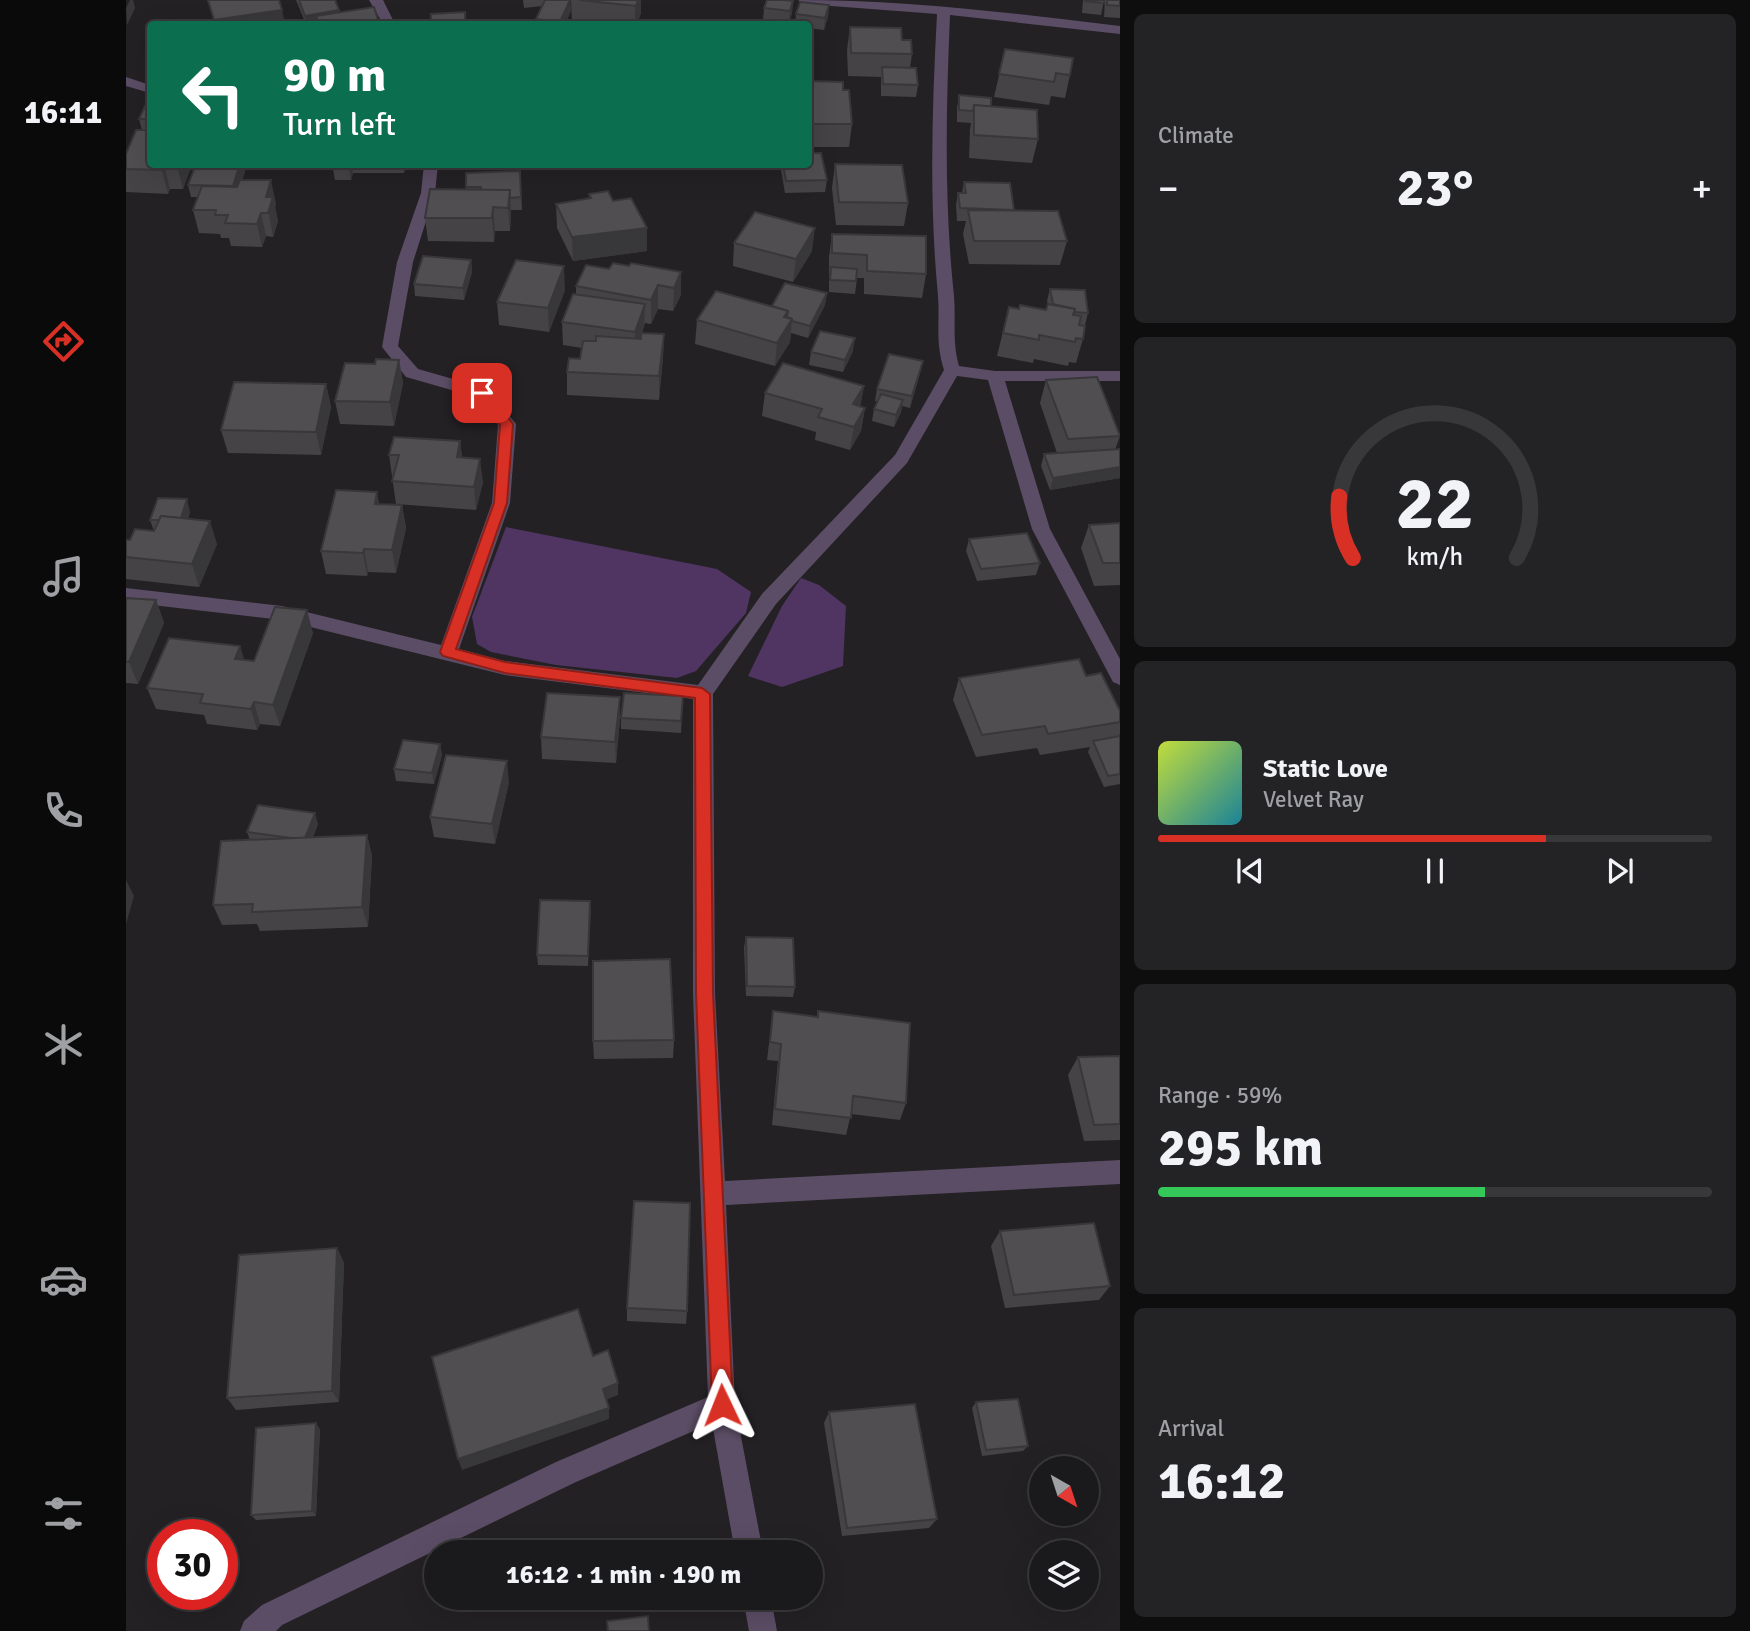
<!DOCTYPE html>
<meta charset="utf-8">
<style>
:root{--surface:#1a191b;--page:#232224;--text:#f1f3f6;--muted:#9fa0a3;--line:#38383a;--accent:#d93025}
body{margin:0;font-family:Signika,sans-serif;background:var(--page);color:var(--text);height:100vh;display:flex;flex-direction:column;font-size:26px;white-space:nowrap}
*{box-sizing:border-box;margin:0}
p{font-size:23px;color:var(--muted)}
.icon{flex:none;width:38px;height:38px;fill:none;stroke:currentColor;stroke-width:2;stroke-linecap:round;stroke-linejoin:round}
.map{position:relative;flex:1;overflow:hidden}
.side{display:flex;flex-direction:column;gap:14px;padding:14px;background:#0e0e0f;width:630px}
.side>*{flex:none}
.hud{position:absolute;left:21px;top:21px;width:665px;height:147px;border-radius:7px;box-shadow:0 7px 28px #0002,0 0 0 2px var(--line);background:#0b6e4f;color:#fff;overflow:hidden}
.needle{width:46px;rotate:141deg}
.controls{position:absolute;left:903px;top:1456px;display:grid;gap:14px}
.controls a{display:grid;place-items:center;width:70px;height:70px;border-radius:50%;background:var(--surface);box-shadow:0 7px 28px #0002,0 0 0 2px var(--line);font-size:35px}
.speed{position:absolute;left:21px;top:1519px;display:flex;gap:14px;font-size:35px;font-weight:700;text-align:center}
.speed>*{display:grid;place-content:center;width:91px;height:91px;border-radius:50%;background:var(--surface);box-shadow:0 7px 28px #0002,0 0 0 2px var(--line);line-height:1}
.speed .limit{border:10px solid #d22;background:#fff;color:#111}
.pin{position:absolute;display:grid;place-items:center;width:60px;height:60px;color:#fff;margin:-30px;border-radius:14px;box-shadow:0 4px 10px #0006}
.me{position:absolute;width:77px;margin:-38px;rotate:358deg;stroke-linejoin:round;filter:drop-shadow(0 0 5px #0008)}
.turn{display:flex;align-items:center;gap:24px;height:147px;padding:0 21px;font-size:32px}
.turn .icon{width:91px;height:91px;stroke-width:2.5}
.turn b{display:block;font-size:49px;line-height:60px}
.big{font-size:52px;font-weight:800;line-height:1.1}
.side .tile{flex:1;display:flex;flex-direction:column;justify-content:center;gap:10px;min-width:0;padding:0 24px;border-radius:10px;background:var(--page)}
.side .dial{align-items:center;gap:0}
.dial svg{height:182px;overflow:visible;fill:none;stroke:var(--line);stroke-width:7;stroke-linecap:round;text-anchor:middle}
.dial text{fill:var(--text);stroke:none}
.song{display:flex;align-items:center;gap:21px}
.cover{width:84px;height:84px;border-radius:10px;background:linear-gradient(135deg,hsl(70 70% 55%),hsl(190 70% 35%))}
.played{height:7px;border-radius:4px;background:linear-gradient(90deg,var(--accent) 70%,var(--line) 70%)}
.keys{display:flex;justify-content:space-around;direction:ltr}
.heat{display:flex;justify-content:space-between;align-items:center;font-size:38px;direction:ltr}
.charge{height:10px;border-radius:5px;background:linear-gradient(90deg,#34c759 59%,var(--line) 0)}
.trip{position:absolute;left:298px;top:1540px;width:399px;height:70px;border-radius:35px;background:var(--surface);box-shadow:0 7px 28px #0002,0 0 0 2px var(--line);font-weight:800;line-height:70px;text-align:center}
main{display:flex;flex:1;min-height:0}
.menu{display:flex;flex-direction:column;width:126px;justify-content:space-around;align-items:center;background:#0a0a0b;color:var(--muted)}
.menu .icon{width:49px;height:49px}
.menu .current{color:var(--accent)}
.menu b{font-size:32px;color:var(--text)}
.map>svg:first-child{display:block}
.green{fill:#503563}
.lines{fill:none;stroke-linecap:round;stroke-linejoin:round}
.minor{fill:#5b4d65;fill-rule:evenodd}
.wall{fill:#454346}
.shaded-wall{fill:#383739}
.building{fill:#504e51;stroke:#383739;stroke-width:2}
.route{fill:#d93025;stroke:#8d1f18;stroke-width:2}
</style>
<main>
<nav class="menu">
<b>16:11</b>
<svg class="icon current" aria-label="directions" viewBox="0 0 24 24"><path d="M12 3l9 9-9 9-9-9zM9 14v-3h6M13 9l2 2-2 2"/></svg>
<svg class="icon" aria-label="music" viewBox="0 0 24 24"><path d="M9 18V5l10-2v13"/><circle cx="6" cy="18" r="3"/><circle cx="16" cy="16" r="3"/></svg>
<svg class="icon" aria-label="phone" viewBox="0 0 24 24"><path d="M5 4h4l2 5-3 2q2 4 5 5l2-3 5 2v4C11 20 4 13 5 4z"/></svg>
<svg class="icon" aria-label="climate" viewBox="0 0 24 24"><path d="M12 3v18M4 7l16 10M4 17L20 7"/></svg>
<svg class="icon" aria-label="car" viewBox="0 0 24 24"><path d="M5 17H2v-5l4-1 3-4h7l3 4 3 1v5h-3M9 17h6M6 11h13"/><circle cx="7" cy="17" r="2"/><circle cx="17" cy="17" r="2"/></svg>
<svg class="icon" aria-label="filters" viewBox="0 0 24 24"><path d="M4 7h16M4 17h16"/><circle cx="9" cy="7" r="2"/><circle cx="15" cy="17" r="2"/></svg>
</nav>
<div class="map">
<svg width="994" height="1631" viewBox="0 0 994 1631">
<rect width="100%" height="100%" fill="#232124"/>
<g class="green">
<polygon points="380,527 591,569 625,592 620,613 570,671 551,678 430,665 365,652 351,644 346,617"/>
<polygon points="675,578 693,585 720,606 717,666 656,687 622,676 656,606"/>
</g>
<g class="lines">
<g class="minor">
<polygon points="243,0 257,0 269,24 257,24"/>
<path d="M672 0C780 0 887 13 994 26V34L824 15C820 109 818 203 828 296 830 320 826 342 833 366L869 371H994V381H879L924 529 994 659V685L987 682 906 529 862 380 831 376 781 463 650 604 587 694 589 993 599 1181 994 1160V1184L600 1205 609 1405 637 1552H609L586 1423 450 1482 156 1625 150 1631H114L118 1621 136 1605 430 1462 582 1397 567 993V699L379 675 156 620 0 602V588L156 606 315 645 366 503 372 425 350 397 280 377 256 347 271 262 295 193 298 164H312L309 193 287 262 272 346 292 369 362 389 390 424 384 503 333 649 379 661 572 685 636 594 769 455 818 370C809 340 814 325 812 296 803 203 806 108 811 14L679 4Z"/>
<polygon points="0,77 24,85 24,93 0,86"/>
<polygon points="617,1598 645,1598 651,1631 623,1631"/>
</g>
</g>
<g class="wall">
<polygon points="170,0 209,0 213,12 252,20 253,24 180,24"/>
<polygon points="397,0 444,0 445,11 439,24 411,24 410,19 416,6 398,8"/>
<polygon points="445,0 515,0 515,13 511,24 469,24 446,22"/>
<polygon points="957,0 978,0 975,15 956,13"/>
<polygon points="979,0 994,0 994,18 978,17"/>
<polygon points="667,1 666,13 663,23 637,20 638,8"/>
<polygon points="703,5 702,17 698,30 682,28 682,24 669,24 670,14"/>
<polygon points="724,27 776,40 786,54 784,68 792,85 790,97 755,96 755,77 722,76 721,50"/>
<polygon points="879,49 944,75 939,98 925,96 923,105 868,97"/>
<polygon points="682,75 683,81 717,90 726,124 723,147 685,147 684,142 682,142"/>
<polygon points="833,95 865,107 912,139 906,163 843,158 844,129 845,123 831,122 831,108"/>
<polygon points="24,104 24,164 66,164 57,189 44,189 42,194 0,192 0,154 16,130 13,119"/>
<polygon points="70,164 117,164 119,172 116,180 150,204 149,207 152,221 147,237 140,236 136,247 105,246 103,238 95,238 94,234 73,233 67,210 72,197 65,197 62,185"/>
<polygon points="136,164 188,164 188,168 137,170"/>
<polygon points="206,164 280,164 278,173 227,173 225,180 209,180"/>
<polygon points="654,164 682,164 701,180 699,192 659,193"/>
<polygon points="709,164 782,203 778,226 710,225 706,188"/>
<polygon points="394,171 396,210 385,210 384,231 369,231 368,242 302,241 299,218 340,190 340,173"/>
<polygon points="838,182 941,241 934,265 843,264 837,234 840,221 831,221 830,205 832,193 836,193"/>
<polygon points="463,194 487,201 521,251 447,261 431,228 430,204 463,199"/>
<polygon points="706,234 800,274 796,298 738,294 738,278 731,278 729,294 703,292 703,257"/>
<polygon points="608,243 686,251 667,282 607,266"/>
<polygon points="345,260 346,272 338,300 289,296 288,284"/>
<polygon points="503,266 555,272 555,295 547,311 532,309 525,324 519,323 516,333 538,334 537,357 533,400 441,395 441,372 454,359 456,348 437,345 436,322 450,294 450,286"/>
<polygon points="924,289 962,313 959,325 953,325 957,339 950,363 943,362 942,366 908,359 907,363 871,356 883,307 893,309 920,310 922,305 921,301"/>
<polygon points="439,290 423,332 373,325 371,302"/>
<polygon points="701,293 699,305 682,338 665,333 664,342 649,366 569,344 571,320 646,306"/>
<polygon points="727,351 717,372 683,365 685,352"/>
<polygon points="273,360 277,383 268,426 214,424 209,401 249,364"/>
<polygon points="797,361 794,373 784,408 776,406 775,412 768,427 746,421 748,409 752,401 749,401 751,389"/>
<polygon points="920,380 994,436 989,450 994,449 994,478 924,490 915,466 918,454 931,453 914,403"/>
<polygon points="200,384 205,407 195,455 102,453 95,430"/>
<polygon points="738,386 734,406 739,408 735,431 724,450 689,440 690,432 636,416 639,393"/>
<polygon points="334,441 336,457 357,482 350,510 270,504 263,455"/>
<polygon points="251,492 253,504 276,505 280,528 270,573 242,572 241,576 200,574 195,551"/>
<polygon points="64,512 62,518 91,544 73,587 0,579 0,540 4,540 28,531 24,520"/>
<polygon points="994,523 994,585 968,586 955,548 963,525"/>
<polygon points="843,539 914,563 910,575 851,581 840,551"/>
<polygon points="0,598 30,600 38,623 12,684 0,683"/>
<polygon points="187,633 154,726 134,724 131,730 81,724 78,715 30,709 21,688 118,660 128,661"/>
<polygon points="960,676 994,711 994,733 993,736 994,736 994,784 978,787 962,752 964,747 914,755 911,748 850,757 827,700 833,678"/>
<polygon points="557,696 555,733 495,729 495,718"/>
<polygon points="494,697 494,719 490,763 416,759 415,737"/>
<polygon points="314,744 316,755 308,784 270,781 268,769"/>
<polygon points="383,782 369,844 308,837 304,817"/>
<polygon points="192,824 187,837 241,835 246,856 242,927 134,931 131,924 96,925 87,905 124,840 121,832"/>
<polygon points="464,901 462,966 412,965 411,955"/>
<polygon points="620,937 669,987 667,997 620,996 618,947"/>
<polygon points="647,1011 691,1017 692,1011 780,1103 774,1120 725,1114 720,1135 646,1125 652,1061 641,1060"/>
<polygon points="548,1040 547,1058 468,1059 467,1041"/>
<polygon points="994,1056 994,1140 958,1141 942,1075 952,1057"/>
<polygon points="874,1231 984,1286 973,1300 879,1308 865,1246"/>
<polygon points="211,1248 218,1263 213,1402 110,1410 101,1398"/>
<polygon points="501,1308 561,1311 560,1324 501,1321"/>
<polygon points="850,1402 902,1446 897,1451 856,1456 846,1408"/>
<polygon points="703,1412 811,1519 803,1528 716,1536 698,1423"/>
<polygon points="194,1429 190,1516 130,1520 125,1515"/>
</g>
<g class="shaded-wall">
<polygon points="4,0 7,0 9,8 1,25 0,8"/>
<polygon points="444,0 445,11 439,24 434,24 434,22"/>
<polygon points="509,0 515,0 515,13 511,24 509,24"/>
<polygon points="667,1 666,13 663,23 664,11"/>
<polygon points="703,5 702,17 698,30 699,18"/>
<polygon points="156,10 159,24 89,24 88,20"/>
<polygon points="213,10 215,22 190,16 191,24 180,24 179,16"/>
<polygon points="252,20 253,24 219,24"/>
<polygon points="51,164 66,164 57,189 51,166"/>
<polygon points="114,164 117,164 119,172 109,199 107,186"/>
<polygon points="222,164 225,164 227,173 225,180"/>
<polygon points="38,165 44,189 42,194 36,170"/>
<polygon points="145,180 150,204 149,207 152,221 147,237 140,197"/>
<polygon points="384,190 385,214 384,231 382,208"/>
<polygon points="367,207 369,231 368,242 366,218"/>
<polygon points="135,213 140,236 136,247 131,224"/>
<polygon points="521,228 521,251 447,261 446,237"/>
<polygon points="689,228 686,251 667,282 670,259"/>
<polygon points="345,260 346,272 338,300 337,288"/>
<polygon points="438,266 439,290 423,332 422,308"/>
<polygon points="555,272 555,295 547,311 548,288"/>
<polygon points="532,285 532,309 525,324 525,300"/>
<polygon points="701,293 699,305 682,338 684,326"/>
<polygon points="519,304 518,327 508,356 509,332"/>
<polygon points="662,311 666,319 664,342 649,366 651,343 658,317"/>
<polygon points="538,334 537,357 533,400 533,376"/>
<polygon points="729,338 727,351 717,372 719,360"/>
<polygon points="273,360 277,383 268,426 264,402"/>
<polygon points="797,361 794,373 784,408 786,396"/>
<polygon points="200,384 205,407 195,455 190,432"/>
<polygon points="738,386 734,409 724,427 727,404"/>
<polygon points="777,400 775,412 768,427 770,415"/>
<polygon points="739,408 735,431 724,450 728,427"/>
<polygon points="334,441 337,464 331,457"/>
<polygon points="354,459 357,482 350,510 348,487"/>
<polygon points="994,467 994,478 924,490 927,478"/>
<polygon points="251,492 255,515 249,504"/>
<polygon points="61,499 64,512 58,533 54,521"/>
<polygon points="276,505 280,528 270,573 266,550"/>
<polygon points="84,521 91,544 73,587 66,564"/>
<polygon points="238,549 242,572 241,576 237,553"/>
<polygon points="30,600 38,623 12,684 3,662"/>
<polygon points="181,610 187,633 154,726 147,705"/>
<polygon points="114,646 121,668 109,659"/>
<polygon points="494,697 494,719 490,763 489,742"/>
<polygon points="128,702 134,724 131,730 125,709"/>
<polygon points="314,744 316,755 308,784 306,773"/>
<polygon points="381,761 383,782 369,844 366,824"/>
<polygon points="189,813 192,824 182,851 178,840"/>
<polygon points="241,835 246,856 242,927 236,907"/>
<polygon points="0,880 8,896 0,924"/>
<polygon points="464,901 465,911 462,966 462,956"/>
<polygon points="211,1248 218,1263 213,1402 206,1391"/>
<polygon points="492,1383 492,1395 477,1401 477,1389"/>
<polygon points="483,1408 483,1419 336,1470 332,1459"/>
<polygon points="190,1423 194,1429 190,1516 186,1511"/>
</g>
<g class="building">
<polygon points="82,0 153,0 156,10 88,20"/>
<polygon points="173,0 209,0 213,10 179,16"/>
<polygon points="419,0 444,0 434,22 410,19"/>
<polygon points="453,0 512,0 510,6"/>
<polygon points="641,0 657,0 667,1 664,11 638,8"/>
<polygon points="959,0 978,0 978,3 959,1"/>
<polygon points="981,0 994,0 994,6 981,5"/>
<polygon points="674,2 703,5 699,18 670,14"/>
<polygon points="248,7 252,20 193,21 193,24 190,16"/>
<polygon points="339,12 339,24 305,24 305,14"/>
<polygon points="245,20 244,24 193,24 193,21"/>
<polygon points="724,27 775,28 776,40 785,40 786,54 725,53"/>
<polygon points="879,49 947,58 944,75 930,73 928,82 873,74"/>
<polygon points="756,67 790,68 792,85 757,84"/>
<polygon points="682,75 683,81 717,82 717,90 723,90 726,124 687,124 687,119 682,118"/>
<polygon points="833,95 865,98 865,107 848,105 847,111 833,110"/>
<polygon points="20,104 24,104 24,119 13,119"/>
<polygon points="848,105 911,110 912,139 848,135"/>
<polygon points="22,126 24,126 24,164 51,164 51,166 38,165 36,170 0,169 0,154 10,130 20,130"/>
<polygon points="682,153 695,153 701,180 660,181 657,164 682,164"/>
<polygon points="70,164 114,164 107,186 62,185"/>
<polygon points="709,164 776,165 782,203 713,202"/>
<polygon points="394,171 395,197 384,198 384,190 355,190 355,187 340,187 340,173"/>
<polygon points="114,180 145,180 140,197 147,197 142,213 135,213 131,224 99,223 102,215 89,215 90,210 67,210 76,186 111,187"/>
<polygon points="838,182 884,183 888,210 834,208 832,193 840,193"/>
<polygon points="304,189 384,190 382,208 367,207 366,218 299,218"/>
<polygon points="482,191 487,201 505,198 521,228 446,237 430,204 465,198 463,194"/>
<polygon points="842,210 932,211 941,241 848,241"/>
<polygon points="629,212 689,228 670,259 608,243"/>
<polygon points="706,234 800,236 800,274 741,271 741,255 706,253"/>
<polygon points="297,256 345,260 337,288 288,284"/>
<polygon points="390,260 438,266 422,308 371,302"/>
<polygon points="487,263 503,266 505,263 555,272 548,288 532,285 525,300 450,286 460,265 483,269"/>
<polygon points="705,267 731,269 730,281 704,280"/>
<polygon points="659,283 701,293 684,326 666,321 666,319 661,317 662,311 646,306"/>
<polygon points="924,289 959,290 962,313 948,312 949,309 927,304"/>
<polygon points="590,291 662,311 658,317 666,319 651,343 571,320"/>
<polygon points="447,294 519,304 509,332 436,322"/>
<polygon points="922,304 949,309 947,315 955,316 953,325 959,326 957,339 950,338 949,342 913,335 913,340 877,333 883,307 893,309 894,305 920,310"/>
<polygon points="694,331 729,338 719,360 685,352"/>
<polygon points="515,333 538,334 533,376 441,372 443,358 454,359 457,341 470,341 470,336 515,339"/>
<polygon points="763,354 797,361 786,396 751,389"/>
<polygon points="250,359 273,360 264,402 209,401 219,363 249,364"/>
<polygon points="657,363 738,386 727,404 739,408 728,427 692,417 696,409 639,393"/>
<polygon points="971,377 994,436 942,439 920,380"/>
<polygon points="108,382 200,384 190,432 95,430"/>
<polygon points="755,394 777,400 770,415 748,409"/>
<polygon points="268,437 334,441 331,457 354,459 348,487 266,481 273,455 263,455"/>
<polygon points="994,449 994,467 927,478 918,454"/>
<polygon points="210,490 251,492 249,504 276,505 266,550 238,549 237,553 195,551"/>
<polygon points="32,498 61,499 55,518 35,516 33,520 24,520"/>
<polygon points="35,516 84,521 66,564 0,557 0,540 4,540 9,529 28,531"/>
<polygon points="994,523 994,563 977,563 963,525"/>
<polygon points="901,533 914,563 855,569 843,539"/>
<polygon points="0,598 30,600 3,662 0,662"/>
<polygon points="149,607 181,610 147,705 128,702 125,709 74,703 77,694 21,688 43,638 114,646 109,659 128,661"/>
<polygon points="953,659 960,676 975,673 994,711 994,722 922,734 919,726 856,735 833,678"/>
<polygon points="421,693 494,697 489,742 415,737"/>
<polygon points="498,693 557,696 555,721 495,718"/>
<polygon points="994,736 994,774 982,776 967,741"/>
<polygon points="277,740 314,744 306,773 268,769"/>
<polygon points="320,755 381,761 366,824 304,817"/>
<polygon points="132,805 189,813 179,838 165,838 121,832"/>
<polygon points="241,835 236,907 126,912 127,904 87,905 95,841"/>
<polygon points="414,900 464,901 462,956 411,955"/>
<polygon points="620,937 667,938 669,987 621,986"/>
<polygon points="544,959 548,1040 467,1041 467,961"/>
<polygon points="647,1011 692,1017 692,1011 784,1023 780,1103 727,1096 725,1118 649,1109 655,1044 644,1042"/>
<polygon points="994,1056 994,1124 968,1125 952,1057"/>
<polygon points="508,1201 564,1203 561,1311 501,1308"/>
<polygon points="968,1223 984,1286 888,1295 874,1231"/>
<polygon points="211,1248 206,1391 101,1398 113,1255"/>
<polygon points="452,1309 467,1356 482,1350 492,1383 477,1389 483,1408 332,1459 306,1357"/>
<polygon points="892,1399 902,1446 860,1450 850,1402"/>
<polygon points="789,1404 811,1519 721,1528 703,1412"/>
<polygon points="190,1423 186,1511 125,1515 130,1428"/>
<polygon points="522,1616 523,1631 482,1631 481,1621"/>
</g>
<polygon class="route" points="356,389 361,390 387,424 381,503 330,649 379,662 576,688 584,694 587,993 607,1405 604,1413 596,1416 589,1413 586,1405 570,993 569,698 379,673 317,656 314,652 368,503 374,425 350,393"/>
</svg>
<div class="controls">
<a><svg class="needle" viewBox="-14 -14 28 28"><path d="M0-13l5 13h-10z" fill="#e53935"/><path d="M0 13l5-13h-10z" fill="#9fa0a3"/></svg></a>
<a><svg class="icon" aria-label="layers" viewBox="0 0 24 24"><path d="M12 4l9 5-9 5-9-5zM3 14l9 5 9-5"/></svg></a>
</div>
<div class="speed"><div class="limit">30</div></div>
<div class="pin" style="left:356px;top:393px;background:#d93025"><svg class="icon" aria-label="arrive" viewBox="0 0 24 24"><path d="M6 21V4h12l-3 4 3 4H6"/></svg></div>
<svg class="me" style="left:596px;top:1405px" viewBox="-20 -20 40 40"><path d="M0-17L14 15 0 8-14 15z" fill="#d93025" stroke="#fff" stroke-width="4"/></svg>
<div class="trip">16:12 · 1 min · 190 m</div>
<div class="hud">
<div class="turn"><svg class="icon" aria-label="left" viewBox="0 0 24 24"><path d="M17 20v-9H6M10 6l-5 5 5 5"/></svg><div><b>90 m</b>Turn left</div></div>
</div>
</div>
<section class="side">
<div class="tile"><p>Climate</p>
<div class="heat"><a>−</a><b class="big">23°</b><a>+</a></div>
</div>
<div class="tile dial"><svg viewBox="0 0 100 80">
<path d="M14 69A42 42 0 1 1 86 69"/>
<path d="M14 69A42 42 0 0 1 8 42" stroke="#d93025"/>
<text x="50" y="56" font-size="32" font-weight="700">22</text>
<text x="50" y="72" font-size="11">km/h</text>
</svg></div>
<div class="tile">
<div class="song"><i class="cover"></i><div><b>Static Love</b><p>Velvet Ray</p></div></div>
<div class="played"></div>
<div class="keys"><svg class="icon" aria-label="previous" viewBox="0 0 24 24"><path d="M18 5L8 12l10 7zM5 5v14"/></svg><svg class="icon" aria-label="pause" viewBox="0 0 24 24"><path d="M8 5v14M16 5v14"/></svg><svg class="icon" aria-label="next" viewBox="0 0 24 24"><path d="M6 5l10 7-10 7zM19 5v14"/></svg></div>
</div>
<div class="tile"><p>Range · 59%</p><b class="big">295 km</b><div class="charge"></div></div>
<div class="tile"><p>Arrival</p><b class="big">16:12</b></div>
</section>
</main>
